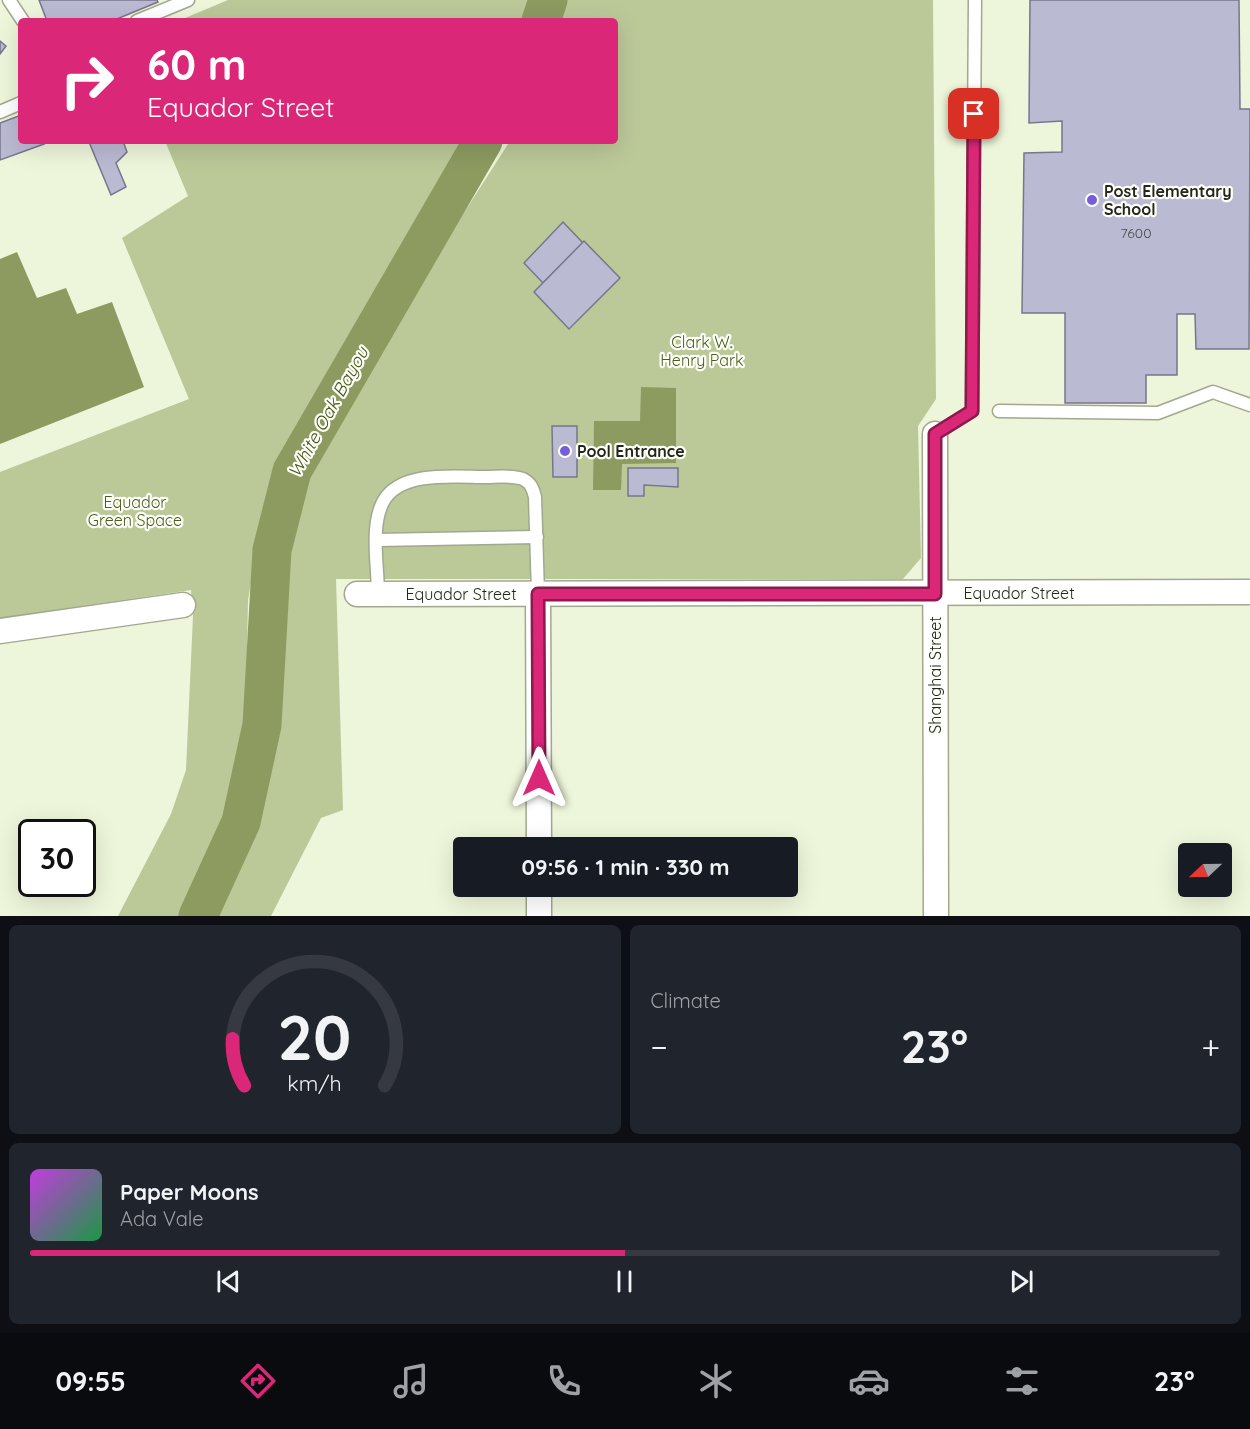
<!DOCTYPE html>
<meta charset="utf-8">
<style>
:root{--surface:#171b24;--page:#20242c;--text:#f1f3f6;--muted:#9ea1a6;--line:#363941;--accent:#db2777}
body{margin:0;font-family:Quicksand,sans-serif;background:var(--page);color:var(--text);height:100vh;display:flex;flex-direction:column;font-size:22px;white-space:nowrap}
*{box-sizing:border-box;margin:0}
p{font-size:20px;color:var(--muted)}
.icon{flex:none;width:33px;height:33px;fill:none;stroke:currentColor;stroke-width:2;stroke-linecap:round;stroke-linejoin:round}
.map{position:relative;height:916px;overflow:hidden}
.side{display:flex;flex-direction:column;gap:9px;padding:9px;background:#0d0f14;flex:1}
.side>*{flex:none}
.top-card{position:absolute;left:18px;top:18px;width:600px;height:126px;border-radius:6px;box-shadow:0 6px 24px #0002;background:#db2777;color:#fff;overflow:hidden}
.needle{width:39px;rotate:248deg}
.controls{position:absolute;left:1178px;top:843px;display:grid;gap:12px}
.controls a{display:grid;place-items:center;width:54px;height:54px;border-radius:6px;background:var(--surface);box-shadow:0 6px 24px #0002;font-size:30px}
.speed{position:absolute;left:18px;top:819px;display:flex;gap:12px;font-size:30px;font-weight:700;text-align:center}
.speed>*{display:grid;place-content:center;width:78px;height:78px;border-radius:50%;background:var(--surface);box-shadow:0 6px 24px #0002;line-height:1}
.speed .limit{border:3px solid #111;border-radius:9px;background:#fff;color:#111}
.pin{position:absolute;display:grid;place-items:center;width:51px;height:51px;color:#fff;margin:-26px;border-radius:12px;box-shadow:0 3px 9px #0006}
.me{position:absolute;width:66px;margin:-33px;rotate:0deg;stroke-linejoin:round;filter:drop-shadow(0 0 4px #0008)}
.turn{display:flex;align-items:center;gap:21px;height:126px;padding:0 30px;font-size:27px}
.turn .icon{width:78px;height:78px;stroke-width:2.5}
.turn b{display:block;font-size:42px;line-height:51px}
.big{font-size:45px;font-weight:700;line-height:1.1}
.side .tile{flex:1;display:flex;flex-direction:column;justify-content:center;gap:9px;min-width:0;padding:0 21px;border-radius:9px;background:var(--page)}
.side .dial{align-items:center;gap:0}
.dial svg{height:156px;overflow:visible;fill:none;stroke:var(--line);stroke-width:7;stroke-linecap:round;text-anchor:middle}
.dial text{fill:var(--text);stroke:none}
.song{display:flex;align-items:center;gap:18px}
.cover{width:72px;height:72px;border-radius:9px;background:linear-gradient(135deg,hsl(290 70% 55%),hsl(140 70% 35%))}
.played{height:6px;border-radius:3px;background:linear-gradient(90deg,var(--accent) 50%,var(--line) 50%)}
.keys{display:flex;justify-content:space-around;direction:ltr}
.heat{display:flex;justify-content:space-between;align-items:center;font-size:33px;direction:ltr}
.side .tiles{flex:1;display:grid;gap:9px;grid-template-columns:1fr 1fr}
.tile:last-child{grid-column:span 2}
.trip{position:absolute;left:453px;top:837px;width:345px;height:60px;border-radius:6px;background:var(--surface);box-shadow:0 6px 24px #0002;font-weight:700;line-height:60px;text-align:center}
.menu{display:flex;height:96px;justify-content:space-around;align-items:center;background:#090b0e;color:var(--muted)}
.menu .icon{width:42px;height:42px}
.menu .active{color:var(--accent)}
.menu b{font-size:27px;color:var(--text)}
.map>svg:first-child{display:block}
.green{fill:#bbc898}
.water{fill:#8d9b61}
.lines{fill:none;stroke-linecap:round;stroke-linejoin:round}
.river{stroke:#8d9b61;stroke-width:39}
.building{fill:#bbbad3;stroke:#78768d;stroke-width:1.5}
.service-casing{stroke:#a1a88f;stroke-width:15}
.minor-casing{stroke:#a1a88f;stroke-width:27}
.service{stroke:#fff;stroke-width:12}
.minor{stroke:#fff;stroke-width:24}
.route-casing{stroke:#8e194d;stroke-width:15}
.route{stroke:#db2777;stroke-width:10}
.poi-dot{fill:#765ed8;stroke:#fdfff9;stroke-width:2}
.labels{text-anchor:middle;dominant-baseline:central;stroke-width:4.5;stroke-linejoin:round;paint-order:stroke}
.number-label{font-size:14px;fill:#4a4b4a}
.poi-label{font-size:16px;font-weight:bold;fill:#24261d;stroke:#fdfff9;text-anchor:start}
.park-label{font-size:16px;fill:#4f5d1c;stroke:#fdfff9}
.street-label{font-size:16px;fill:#24261d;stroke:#fdfff9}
.water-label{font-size:18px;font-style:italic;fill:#485513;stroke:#fdfff9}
</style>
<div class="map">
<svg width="1250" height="916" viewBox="0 0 1250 916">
<rect width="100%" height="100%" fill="#edf5da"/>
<g class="green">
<polygon points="228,0 533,0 528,21 178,21"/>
<polygon points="567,0 933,0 936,399 918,426 921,558 903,579 336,579 343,810 321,818 271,916 213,916 264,788 277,733 281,580 286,537 307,473 350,390 510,141 615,141 615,21 561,21"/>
<polygon points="165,141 479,141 301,425 269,487 248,600 245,753 226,820 180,916 118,916 171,814 186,770 193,616 191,590 0,618 0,472 189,399 122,238 188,196"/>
</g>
<g class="water">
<polygon points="17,252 37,298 66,288 77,314 112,302 144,387 0,444 0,259"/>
<polygon points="641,387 676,388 676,463 622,464 621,490 593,490 594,421 640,421"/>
</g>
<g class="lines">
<g class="river">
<polyline points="541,21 548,0"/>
<polyline points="198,916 241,822 262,725 272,550 292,471 483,141"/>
</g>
</g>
<g class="building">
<polygon points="39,0 157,0 158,2 112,21 47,21"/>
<polygon points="1030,0 1239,0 1240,109 1250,109 1249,349 1196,349 1195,314 1177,314 1177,375 1146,375 1146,403 1065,403 1065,313 1022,313 1024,153 1062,152 1062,121 1029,123"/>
<polygon points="0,41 6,46 0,54"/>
<polygon points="21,115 21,141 42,141 44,144 0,160 0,123"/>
<polygon points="123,141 127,152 116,163 126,187 111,195 89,142"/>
<polygon points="563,222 583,243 543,283 524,263"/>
<polygon points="584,241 620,278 569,329 534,292"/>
<polygon points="552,426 577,426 577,477 553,477"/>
<polygon points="628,468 678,468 678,487 644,485 644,496 628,496"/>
</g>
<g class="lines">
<g class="service-casing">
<g id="service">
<polyline points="9,0 23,21"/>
<polyline points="137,21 188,0"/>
<polyline points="0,112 21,103"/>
<polyline points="999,411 1158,413 1213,392 1250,405"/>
<polyline points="935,434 972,411 975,0"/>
<polyline points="377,540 537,537"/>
<path d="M378 594C378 566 370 527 383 502 400 470 456 477 486 477 497 477 513 475 523 479 531 483 533 489 535 497L538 594"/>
</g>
</g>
<g class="minor-casing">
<g id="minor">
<polyline points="935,434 936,916"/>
<polyline points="357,594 1250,592"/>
<polyline points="538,594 539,848"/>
<polyline points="0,631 183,605"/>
<polyline points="539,886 539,916"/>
</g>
</g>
<use href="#service" class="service"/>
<use href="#minor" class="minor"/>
</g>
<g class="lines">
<g class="route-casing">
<polyline id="route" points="539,778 538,594 935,594 935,434 972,411 974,114"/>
</g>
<use href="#route" class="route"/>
</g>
<g class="poi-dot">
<circle cx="1092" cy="200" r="6"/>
<circle cx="565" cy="451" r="6"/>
</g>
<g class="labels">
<g class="number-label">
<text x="1136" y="233">7600</text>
</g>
<g class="poi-label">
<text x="1104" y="191">Post Elementary<tspan x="1104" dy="18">School</tspan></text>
<text x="577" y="451">Pool Entrance</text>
</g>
<g class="park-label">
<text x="702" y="342">Clark W.<tspan x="702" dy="18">Henry Park</tspan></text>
<text x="135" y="502">Equador<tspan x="135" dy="18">Green Space</tspan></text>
</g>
<g class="street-label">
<text x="1019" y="593">Equador Street</text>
<text x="461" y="594">Equador Street</text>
<text transform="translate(935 675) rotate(-90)">Shanghai Street</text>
</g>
<g class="water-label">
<text transform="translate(328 412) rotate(-61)">White Oak Bayou</text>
</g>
</g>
</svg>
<div class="controls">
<a><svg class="needle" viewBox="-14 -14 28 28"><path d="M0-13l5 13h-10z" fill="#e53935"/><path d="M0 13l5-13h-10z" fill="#9ea1a6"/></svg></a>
</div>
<div class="speed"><div class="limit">30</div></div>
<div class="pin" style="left:974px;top:114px;background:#d93025"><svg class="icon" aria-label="arrive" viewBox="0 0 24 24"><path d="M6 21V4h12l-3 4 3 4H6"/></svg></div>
<svg class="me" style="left:539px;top:778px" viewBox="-20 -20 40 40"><path d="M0-17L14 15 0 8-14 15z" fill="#db2777" stroke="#fff" stroke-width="4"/></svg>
<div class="trip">09:56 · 1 min · 330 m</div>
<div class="top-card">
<div class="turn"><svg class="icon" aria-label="right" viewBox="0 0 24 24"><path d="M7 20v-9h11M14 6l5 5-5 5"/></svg><div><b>60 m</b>Equador Street</div></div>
</div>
</div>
<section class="side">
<div class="tiles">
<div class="tile dial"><svg viewBox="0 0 100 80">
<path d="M14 69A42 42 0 1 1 86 69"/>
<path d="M14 69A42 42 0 0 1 8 45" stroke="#db2777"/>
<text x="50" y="56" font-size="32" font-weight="700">20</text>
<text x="50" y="72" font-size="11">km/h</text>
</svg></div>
<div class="tile"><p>Climate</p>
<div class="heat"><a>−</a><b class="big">23°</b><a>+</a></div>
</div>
<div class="tile">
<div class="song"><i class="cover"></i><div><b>Paper Moons</b><p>Ada Vale</p></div></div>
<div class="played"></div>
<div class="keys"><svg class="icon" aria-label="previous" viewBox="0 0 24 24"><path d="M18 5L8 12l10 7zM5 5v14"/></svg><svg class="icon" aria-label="pause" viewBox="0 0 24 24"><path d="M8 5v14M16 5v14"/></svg><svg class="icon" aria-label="next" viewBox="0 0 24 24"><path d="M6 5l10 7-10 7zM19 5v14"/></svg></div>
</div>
</div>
</section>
<nav class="menu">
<b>09:55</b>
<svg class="icon active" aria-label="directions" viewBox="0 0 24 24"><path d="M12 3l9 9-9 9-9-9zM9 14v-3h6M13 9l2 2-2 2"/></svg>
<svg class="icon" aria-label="music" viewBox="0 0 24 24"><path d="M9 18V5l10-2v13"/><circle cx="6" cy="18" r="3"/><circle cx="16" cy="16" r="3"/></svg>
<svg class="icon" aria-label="phone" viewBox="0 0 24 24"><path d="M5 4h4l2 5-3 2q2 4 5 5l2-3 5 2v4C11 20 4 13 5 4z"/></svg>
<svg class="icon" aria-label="climate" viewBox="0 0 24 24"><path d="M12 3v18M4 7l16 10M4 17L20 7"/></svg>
<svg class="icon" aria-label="car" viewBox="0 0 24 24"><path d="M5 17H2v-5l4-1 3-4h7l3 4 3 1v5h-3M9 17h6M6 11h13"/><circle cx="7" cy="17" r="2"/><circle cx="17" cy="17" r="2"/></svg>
<svg class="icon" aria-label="filters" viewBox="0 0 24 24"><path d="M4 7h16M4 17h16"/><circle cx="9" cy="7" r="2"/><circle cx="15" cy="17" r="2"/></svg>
<b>23°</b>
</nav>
